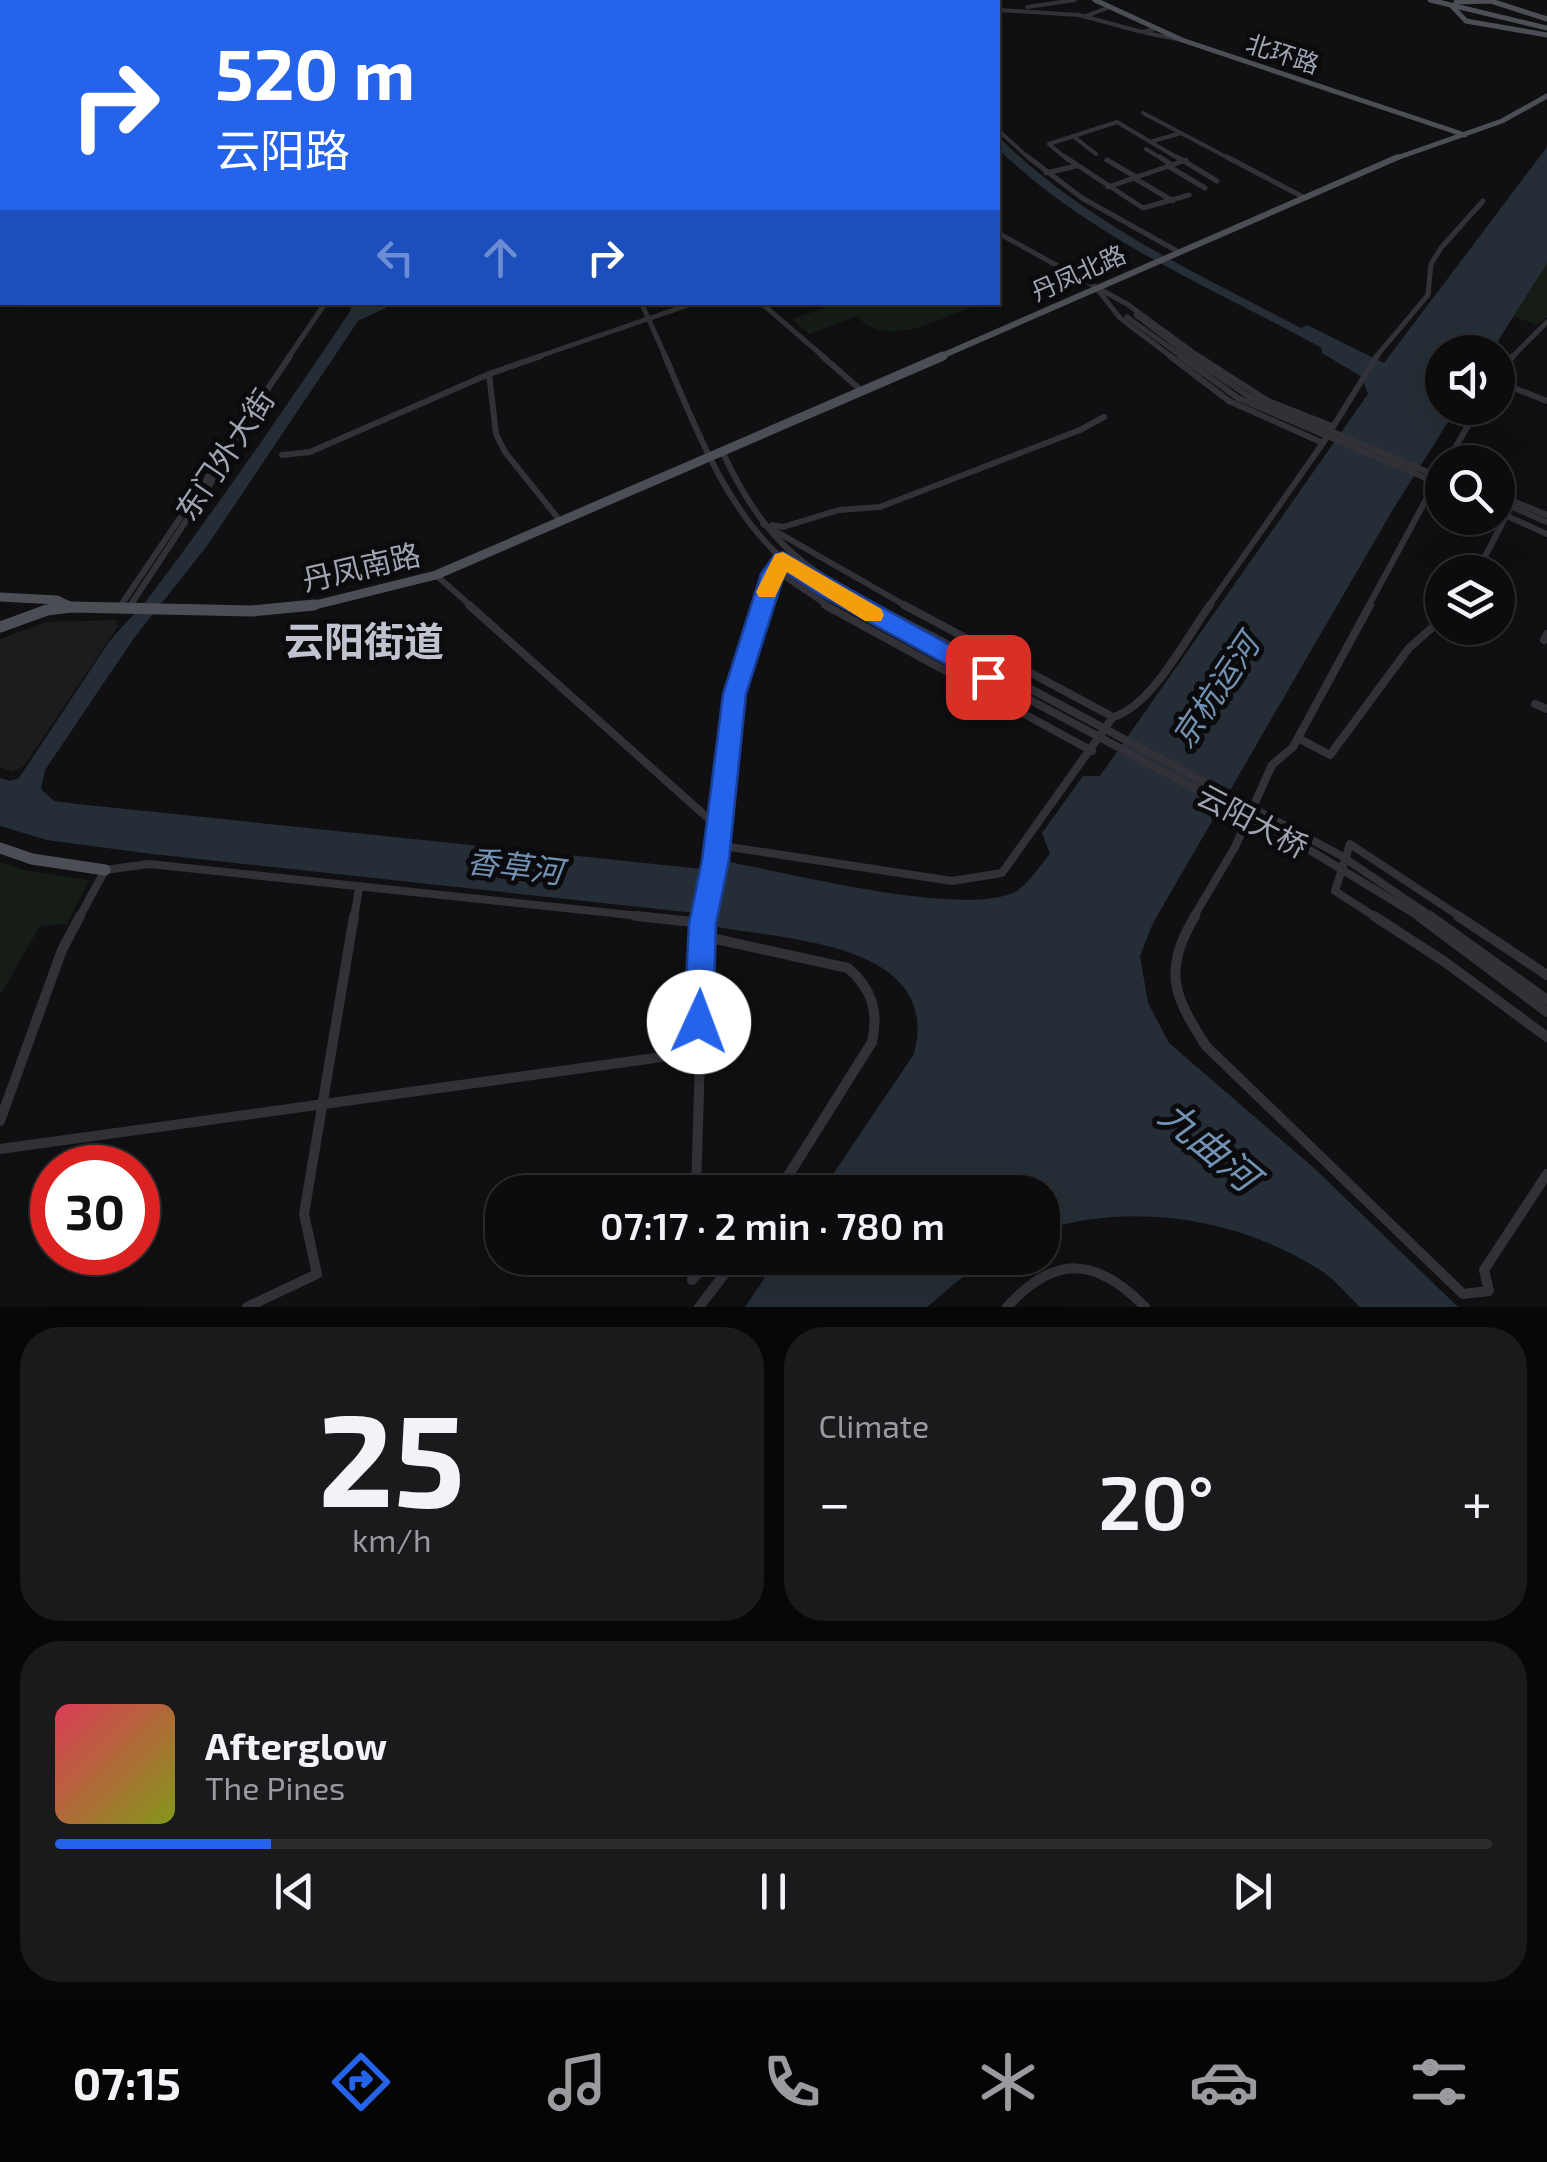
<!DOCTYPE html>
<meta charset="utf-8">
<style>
:root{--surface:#0c0c0e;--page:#1a1a1c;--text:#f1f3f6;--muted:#9a9b9e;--line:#2c2c2e;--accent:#2563eb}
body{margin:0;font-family:"Exo 2","Noto Sans SC",sans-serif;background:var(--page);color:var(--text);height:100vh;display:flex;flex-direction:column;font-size:38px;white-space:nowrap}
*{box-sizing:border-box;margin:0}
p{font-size:32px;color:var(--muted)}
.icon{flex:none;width:55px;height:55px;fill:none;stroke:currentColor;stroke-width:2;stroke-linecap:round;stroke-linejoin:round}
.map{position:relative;height:1307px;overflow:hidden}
.sheet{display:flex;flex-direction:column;gap:20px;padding:20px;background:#070708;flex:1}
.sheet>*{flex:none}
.banner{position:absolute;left:0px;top:0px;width:1000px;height:305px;box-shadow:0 10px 40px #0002,0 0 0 2px var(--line);background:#2563eb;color:#fff;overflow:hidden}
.buttons{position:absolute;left:1425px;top:335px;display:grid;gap:20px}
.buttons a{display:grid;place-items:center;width:90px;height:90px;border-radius:50%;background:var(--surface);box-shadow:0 10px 40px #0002,0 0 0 2px var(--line);font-size:50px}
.speed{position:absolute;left:30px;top:1145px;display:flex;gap:20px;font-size:50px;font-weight:700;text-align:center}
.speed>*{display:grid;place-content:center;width:130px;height:130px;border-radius:50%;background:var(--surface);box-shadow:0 10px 40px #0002,0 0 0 2px var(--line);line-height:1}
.speed .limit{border:15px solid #d22;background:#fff;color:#111}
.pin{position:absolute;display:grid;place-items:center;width:85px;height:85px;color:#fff;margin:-42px;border-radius:20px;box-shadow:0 5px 15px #0006}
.me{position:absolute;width:110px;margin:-55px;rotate:2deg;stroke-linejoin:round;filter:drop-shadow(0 0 8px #0008)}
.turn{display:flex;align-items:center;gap:35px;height:210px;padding:0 50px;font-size:45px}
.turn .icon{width:130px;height:130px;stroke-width:2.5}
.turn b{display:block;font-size:70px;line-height:85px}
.lanes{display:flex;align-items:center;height:95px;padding:0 50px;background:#0003;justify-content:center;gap:50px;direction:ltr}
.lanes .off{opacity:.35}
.big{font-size:75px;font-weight:600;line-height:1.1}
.sheet .tile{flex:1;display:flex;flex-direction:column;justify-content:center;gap:15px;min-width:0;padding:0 35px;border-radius:40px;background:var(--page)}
.sheet .dial{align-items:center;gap:0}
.dial b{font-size:130px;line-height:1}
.song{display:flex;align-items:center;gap:30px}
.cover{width:120px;height:120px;border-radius:15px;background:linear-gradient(135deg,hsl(350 70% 55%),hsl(70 70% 35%))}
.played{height:10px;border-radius:5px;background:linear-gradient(90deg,var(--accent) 15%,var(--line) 15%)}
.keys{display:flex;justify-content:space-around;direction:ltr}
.heat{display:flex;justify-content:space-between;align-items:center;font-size:55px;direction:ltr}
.sheet .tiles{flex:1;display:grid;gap:20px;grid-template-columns:1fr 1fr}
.tile:last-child{grid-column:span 2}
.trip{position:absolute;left:485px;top:1175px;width:575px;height:100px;border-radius:40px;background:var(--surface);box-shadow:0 10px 40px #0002,0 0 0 2px var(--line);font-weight:600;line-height:100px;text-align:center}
.tabs{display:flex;height:160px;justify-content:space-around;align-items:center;background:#050506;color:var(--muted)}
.tabs .icon{width:70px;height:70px}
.tabs .active{color:var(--accent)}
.tabs b{font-size:45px;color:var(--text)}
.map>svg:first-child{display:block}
.built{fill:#1c1c1f}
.green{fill:#161d17}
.water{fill:#252e36}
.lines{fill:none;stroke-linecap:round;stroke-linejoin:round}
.minor-far4{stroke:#313137;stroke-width:4}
.minor-far3{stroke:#313137;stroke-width:5}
.minor-far2{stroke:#313137;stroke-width:6}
.minor-far1{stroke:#313137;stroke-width:8}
.minor{stroke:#313137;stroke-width:10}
.major-far3{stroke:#4c4e56;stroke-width:5}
.major-far2{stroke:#4c4e56;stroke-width:6}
.major-far1{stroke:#4c4e56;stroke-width:9}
.major{stroke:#4c4e56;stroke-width:11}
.minor-bridge-far2{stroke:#313137;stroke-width:5}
.minor-bridge-far1{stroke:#313137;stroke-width:6}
.minor-bridge{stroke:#313137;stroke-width:8}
.route{fill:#2563eb;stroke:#184099;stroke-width:2.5}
.slow{fill:#f59e0b}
.labels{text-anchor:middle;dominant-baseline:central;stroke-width:10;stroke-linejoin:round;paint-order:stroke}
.far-street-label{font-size:25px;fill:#a0a5b4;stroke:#0b0b0d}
.street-label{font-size:30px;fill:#a0a5b4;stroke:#0b0b0d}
.water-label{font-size:32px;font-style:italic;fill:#7292b4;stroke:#0b0b0d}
.near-water-label{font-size:38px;font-style:italic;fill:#7292b4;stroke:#0b0b0d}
.district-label{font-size:40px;font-weight:bold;fill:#c1c4d0;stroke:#0b0b0d}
</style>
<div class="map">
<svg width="1547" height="1307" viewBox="0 0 1547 1307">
<rect width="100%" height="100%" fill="#101012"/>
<polygon class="built" points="118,620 115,624 119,625 24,766 13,772 0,767 0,639 47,622"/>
<g class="green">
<polygon points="1547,262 1547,317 1536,325 1514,316"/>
<path d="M859 303V302L982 303C946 315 887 352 857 316L809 334 792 319 839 303Z"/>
<polygon points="0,862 24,870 89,880 67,924 40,926 0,995"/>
</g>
<g class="water">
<path d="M998 136C1082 221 1196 273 1301 328L1307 325 1384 363 1547 147V263L1491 352H1442V408H1457L1392 511 1153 923 1140 956 1148 1003 1169 1043 1314 1168 1458 1307H1360C1347 1295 1335 1279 1320 1270 1239 1218 1134 1202 1043 1230L1042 1192H821L914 1054C943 944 790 940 717 927L714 915 152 854 47 840 0 826V778L10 781 19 778 109 642C121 626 137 613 150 596 220 503 286 407 351 310L349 303H396L358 321 207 546 134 638 45 770 41 789 54 801 77 804 721 871 729 862C792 874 958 916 1013 893 1026 888 1040 865 1050 854L1042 833 1083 776H1100L1368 394 1362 377 1322 353V348C1212 288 1090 238 998 149Z"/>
<polygon points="778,1258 985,1258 927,1307 745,1307"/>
</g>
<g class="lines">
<g class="minor-far4">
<polyline points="837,0 841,2"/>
<polyline points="208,2 212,0"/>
<polyline points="417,2 421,0"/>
<polyline points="945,2 960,2"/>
<polyline points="1027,7 1075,0"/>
<polyline points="998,10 1079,15 1142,32 1155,29"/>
<polyline points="1086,16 1110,7"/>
<polyline points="1146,33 1182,40"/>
<polyline points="1143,113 1232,160"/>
<polyline points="998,130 1031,160"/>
<polyline points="1073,136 1096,154"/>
<polyline points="1153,141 1181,133"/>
<polyline points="1049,144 1117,122 1181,160"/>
<polyline points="1049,144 1068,160"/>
<polyline points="1146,149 1164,160"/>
</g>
<g class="minor-far3">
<polyline points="1028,157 1082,198 1177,251"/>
<polyline points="1065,157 1143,208 1189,195"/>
<polyline points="1160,157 1172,165"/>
<polyline points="1177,157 1217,181"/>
<polyline points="1227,157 1303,197"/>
<polyline points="1107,160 1136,177"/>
<polyline points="1168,166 1205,188"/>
<polyline points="1046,173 1076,166"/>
<polyline points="1134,178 1173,201"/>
<polyline points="1108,187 1186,160"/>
<polyline points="998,233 1127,304 1201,358"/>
<polyline points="1098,290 1120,318 1173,358"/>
<polyline points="407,302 410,305"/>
<polyline points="641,302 666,358"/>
<polyline points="760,302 825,358"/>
<polyline points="288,358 326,302"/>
<polyline points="534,358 697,302"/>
<polyline points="1375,358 1428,295 1431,264 1441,248 1483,201"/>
<polyline points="1511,358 1547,322"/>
</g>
<g class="minor-far2">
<polyline points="541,356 489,374 496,434 505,452 561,522"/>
<path d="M665 356C695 426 726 511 786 562 807 580 833 594 858 607"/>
<polyline points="822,356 861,390"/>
<polyline points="1170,356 1229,401 1323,443"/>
<polyline points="1198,356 1268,401 1332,426"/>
<polyline points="1498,376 1513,356"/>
<polyline points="1498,382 1547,401"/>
<path d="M723 453C761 535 796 565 876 607"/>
<polyline points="282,455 310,452 489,374"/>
<polyline points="1447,462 1478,408"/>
<polyline points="1498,495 1547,515"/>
<polyline points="1498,501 1547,522"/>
<polyline points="1498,512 1547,534"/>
<polyline points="763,524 908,607"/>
<polyline points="772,525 783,527 839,510 880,507 1080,430 1104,417"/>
<polyline points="775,570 830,607"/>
<polyline points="1477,572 1506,516"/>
<polyline points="436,575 472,607"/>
<polyline points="121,605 290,356"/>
<polyline points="130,606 265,401"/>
<polyline points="762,607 772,574 783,559"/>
<polyline points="1208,607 1323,443 1377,356"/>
<polyline points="1368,607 1442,470"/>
</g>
<g class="minor-far1">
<polyline points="469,605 719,828"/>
<polyline points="825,605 1092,751"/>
<polyline points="853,605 924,643"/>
<polyline points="871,605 932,636"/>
<polyline points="904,605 1113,717"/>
<polyline points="1544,640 1547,634"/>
<polyline points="1535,704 1547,709"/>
<polyline points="1298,738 1330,755 1409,648 1442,619"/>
<path d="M717 845 952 881 1002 873 1113 717C1152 706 1186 638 1210 605"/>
<polyline points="1423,911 1433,918"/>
<polyline points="79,918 105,870 149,864 659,918"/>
<polyline points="354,918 359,888"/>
<polyline points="704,918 715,860 735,694 763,605"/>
<polyline points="1193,918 1235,847 1272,765 1293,747 1370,605"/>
<polyline points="1377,918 1335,891 1350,844 1462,918"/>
</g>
<g class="minor">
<polyline points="636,916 703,923"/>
<path d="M1195 916C1162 972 1174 996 1206 1046L1463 1294 1489 1291 1484 1270 1547 1174"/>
<polyline points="1374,916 1445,962 1547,1037"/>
<polyline points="1430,916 1547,1000"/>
<polyline points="1458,916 1547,975"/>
<polyline points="1420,917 1547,1012"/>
<path d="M702 936 848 968C872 989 879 1011 872 1042L778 1192"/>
<polyline points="0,1121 62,950 80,916"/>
<polyline points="0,1149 698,1052"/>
<polyline points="696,1192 704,916"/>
<polyline points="692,1280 710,1261 708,1258"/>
<polyline points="247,1307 317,1274 304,1214 354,916"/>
<polyline points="699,1307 737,1258"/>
<path d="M1007 1307C1055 1254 1096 1257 1145 1307"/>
</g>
<g class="major-far3">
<polyline points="1095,0 1182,40 1465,135"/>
<polyline points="1430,0 1547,28"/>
<polyline points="895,2 905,0"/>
<polyline points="1456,2 1491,1 1547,19"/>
<polyline points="1452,6 1466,21 1547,35"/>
<polyline points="1391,160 1502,121 1547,96"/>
</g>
<polyline class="major-far2" points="937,358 1398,157"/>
<g class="major-far1">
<polyline points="0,597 57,600 70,607"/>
<polyline points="290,607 319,604 436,575 943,356"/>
</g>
<g class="major">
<polyline points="65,605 70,607"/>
<polyline points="0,627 47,610 71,607 252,611 314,605"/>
<polyline points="0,848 32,859 105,870"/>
</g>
<g class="minor-bridge-far2">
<polyline points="1136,315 1192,358"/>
<polyline points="1127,317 1184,358"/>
</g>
<g class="minor-bridge-far1">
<polyline points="1180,356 1238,398 1442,485"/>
<polyline points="1189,356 1250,397 1442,478"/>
</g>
<g class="minor-bridge">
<polyline points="932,636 1340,855 1423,911"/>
<polyline points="924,643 1308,849 1420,917"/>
</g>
</g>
<polygon class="route" points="783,552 996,671 999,677 988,686 980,683 820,595 785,572 746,694 729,860 716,924 713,1022 709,1033 699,1037 688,1033 684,1022 689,924 702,860 723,694 761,574 775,554"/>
<polygon class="slow" points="783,552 881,609 884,615 881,621 865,621 787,572 775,597 759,597 756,592 775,554"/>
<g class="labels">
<g class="far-street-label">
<text transform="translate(1283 53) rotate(18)">北环路</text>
<text transform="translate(1078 272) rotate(-24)">丹凤北路</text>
</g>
<g class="street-label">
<text transform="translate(224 454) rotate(-56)">东门外大街</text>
<text transform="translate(361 566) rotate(-13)">丹凤南路</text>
<text transform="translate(1253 820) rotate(28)">云阳大桥</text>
</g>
<g class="water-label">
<text transform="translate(1214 690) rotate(-56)">京杭运河</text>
<text transform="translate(515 865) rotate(7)">香草河</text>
</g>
<g class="near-water-label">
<text transform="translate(1210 1145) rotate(40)">九曲河</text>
</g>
<g class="district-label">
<text x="364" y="640">云阳街道</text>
</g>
</g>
</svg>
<div class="buttons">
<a><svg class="icon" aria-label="sound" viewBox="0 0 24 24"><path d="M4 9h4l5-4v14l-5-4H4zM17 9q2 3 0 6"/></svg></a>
<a><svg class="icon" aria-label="search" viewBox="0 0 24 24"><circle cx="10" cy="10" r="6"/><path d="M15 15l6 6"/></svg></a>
<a><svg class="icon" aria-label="layers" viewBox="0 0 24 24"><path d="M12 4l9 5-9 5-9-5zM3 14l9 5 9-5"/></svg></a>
</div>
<div class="speed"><div class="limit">30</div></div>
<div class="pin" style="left:988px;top:677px;background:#d93025"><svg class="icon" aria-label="arrive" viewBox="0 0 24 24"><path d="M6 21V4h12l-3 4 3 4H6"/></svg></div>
<svg class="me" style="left:699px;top:1022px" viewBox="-20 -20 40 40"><circle r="19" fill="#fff"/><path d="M0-13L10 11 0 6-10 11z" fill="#2563eb"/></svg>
<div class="trip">07:17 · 2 min · 780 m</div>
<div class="banner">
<div class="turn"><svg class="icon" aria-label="right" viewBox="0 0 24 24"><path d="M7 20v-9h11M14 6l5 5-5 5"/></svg><div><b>520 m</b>云阳路</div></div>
<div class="lanes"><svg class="icon off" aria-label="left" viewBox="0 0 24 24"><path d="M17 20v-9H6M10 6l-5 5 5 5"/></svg><svg class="icon off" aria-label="ahead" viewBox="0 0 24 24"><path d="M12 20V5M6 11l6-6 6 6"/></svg><svg class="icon" aria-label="right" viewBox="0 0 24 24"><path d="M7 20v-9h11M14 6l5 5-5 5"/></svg></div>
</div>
</div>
<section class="sheet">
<div class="tiles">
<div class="tile dial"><b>25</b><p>km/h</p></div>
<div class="tile"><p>Climate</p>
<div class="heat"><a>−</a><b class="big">20°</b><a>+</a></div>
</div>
<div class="tile">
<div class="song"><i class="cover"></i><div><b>Afterglow</b><p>The Pines</p></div></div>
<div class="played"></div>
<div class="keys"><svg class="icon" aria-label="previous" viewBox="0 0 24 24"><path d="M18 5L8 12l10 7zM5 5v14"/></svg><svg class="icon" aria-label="pause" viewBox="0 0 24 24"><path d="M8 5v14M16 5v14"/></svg><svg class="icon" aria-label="next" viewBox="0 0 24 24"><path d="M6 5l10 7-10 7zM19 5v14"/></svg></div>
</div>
</div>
</section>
<nav class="tabs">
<b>07:15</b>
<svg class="icon active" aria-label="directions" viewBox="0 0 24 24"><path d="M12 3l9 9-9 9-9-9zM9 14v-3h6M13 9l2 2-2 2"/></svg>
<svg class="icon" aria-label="music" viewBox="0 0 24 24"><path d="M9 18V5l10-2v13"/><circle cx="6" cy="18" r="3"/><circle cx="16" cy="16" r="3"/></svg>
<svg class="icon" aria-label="phone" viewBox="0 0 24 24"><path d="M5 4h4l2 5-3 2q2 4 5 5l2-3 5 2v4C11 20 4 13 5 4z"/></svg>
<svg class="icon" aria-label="climate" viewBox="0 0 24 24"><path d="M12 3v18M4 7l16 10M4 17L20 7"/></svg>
<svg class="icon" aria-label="car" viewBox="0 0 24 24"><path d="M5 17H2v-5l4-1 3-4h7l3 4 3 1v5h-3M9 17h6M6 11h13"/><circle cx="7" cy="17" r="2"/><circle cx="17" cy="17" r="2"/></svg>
<svg class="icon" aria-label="filters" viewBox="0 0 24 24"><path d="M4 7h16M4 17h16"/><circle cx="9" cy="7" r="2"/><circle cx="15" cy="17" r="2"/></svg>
</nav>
